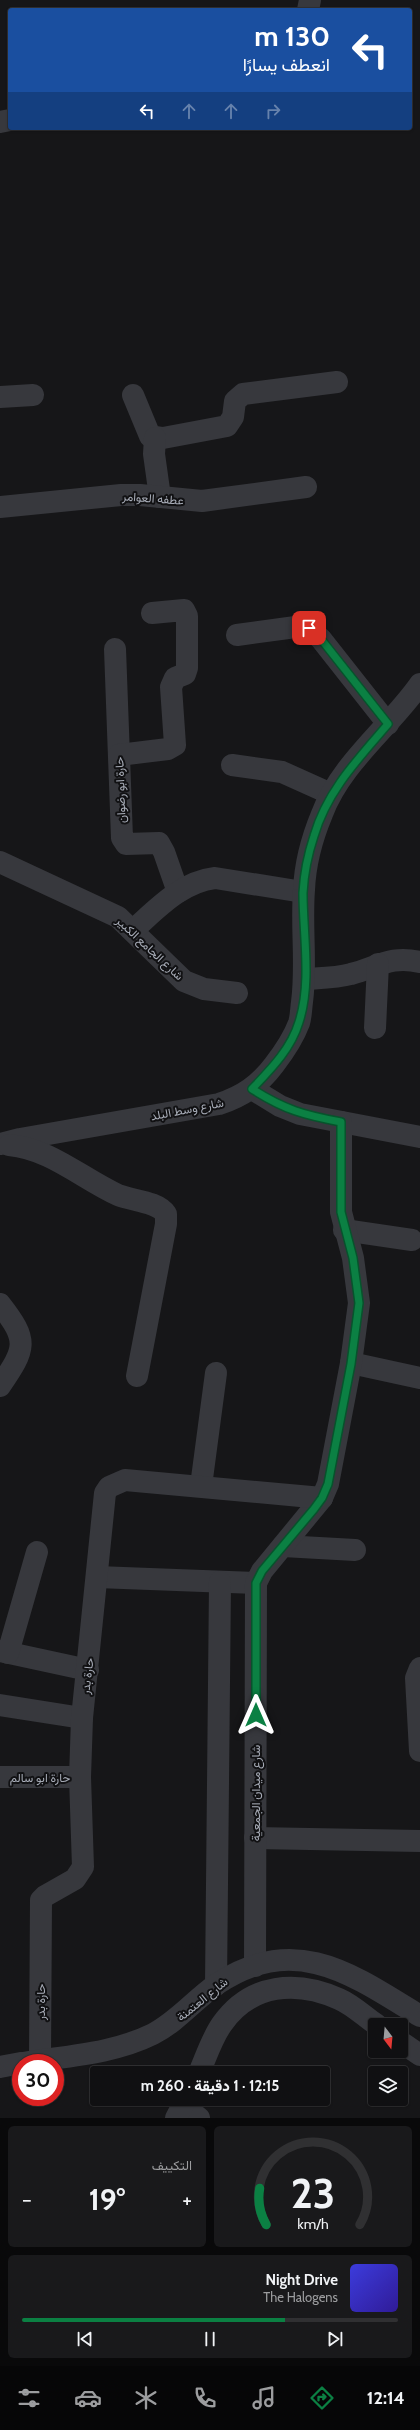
<!DOCTYPE html>
<html lang="ar">
<meta charset="utf-8">
<style>
:root{--surface:#101012;--page:#19191b;--text:#f1f3f6;--muted:#9c9d9f;--line:#303032;--accent:#0b8043}
body{margin:0;font-family:Cabin,Vazirmatn,sans-serif;background:var(--page);color:var(--text);direction:rtl;height:100vh;display:flex;flex-direction:column;font-size:15px;white-space:nowrap}
*{box-sizing:border-box;margin:0}
p{font-size:13px;color:var(--muted)}
.icon{flex:none;width:22px;height:22px;fill:none;stroke:currentColor;stroke-width:2;stroke-linecap:round;stroke-linejoin:round}
.map{position:relative;height:2118px;overflow:hidden;direction:ltr}
.side{display:flex;flex-direction:column;gap:8px;padding:8px;background:#09090a;flex:1}
.side>*{flex:none}
.top-card{position:absolute;left:8px;top:8px;width:404px;height:122px;border-radius:4px;box-shadow:0 1px 3px #0004,0 0 0 1px var(--line);direction:rtl;background:#1a4fa0;color:#fff;overflow:hidden}
.needle{width:26px;rotate:164deg}
.fabs{position:absolute;left:368px;top:2018px;display:grid;gap:8px}
.fabs a{display:grid;place-items:center;width:40px;height:40px;border-radius:4px;background:var(--surface);box-shadow:0 1px 3px #0004,0 0 0 1px var(--line);font-size:20px}
.speed{position:absolute;left:12px;top:2054px;display:flex;gap:8px;font-size:20px;font-weight:700;text-align:center}
.speed>*{display:grid;place-content:center;width:52px;height:52px;border-radius:50%;background:var(--surface);box-shadow:0 1px 3px #0004,0 0 0 1px var(--line);line-height:1}
.speed .limit{border:6px solid #d22;background:#fff;color:#111}
.pin{position:absolute;display:grid;place-items:center;width:34px;height:34px;color:#fff;margin:-17px;border-radius:8px;box-shadow:0 2px 6px #0006}
.me{position:absolute;width:44px;margin:-22px;rotate:0deg;stroke-linejoin:round;filter:drop-shadow(0 0 3px #0008)}
.turn{display:flex;align-items:center;gap:14px;height:84px;padding:0 16px;font-size:18px}
.turn .icon{width:52px;height:52px;stroke-width:2.5}
.turn b{display:block;font-size:28px;line-height:34px}
.lanes{display:flex;align-items:center;height:38px;padding:0 16px;background:#0003;justify-content:center;gap:20px;direction:ltr}
.lanes .off{opacity:.35}
.big{font-size:30px;font-weight:800;line-height:1.1}
.side .tile{flex:1;display:flex;flex-direction:column;justify-content:center;gap:6px;min-width:0;padding:0 14px;border-radius:6px;background:var(--page)}
.side .dial{align-items:center;gap:0}
.dial svg{height:104px;overflow:visible;fill:none;stroke:var(--line);stroke-width:7;stroke-linecap:round;text-anchor:middle}
.dial text{fill:var(--text);stroke:none}
.song{display:flex;align-items:center;gap:12px}
.cover{width:48px;height:48px;border-radius:6px;background:linear-gradient(135deg,hsl(240 70% 55%),hsl(250 70% 35%))}
.played{height:4px;border-radius:2px;background:linear-gradient(90deg,var(--accent) 70%,var(--line) 70%)}
.keys{display:flex;justify-content:space-around;direction:ltr}
.heat{display:flex;justify-content:space-between;align-items:center;font-size:22px;direction:ltr}
.side .tiles{flex:1;display:grid;gap:8px;grid-template-columns:1fr 1fr}
.tile:last-child{grid-column:span 2}
.trip{position:absolute;left:90px;top:2066px;width:240px;height:40px;border-radius:4px;background:var(--surface);box-shadow:0 1px 3px #0004,0 0 0 1px var(--line);font-weight:800;line-height:40px;text-align:center;direction:rtl}
.dock{display:flex;height:64px;justify-content:space-around;align-items:center;background:#060607;color:var(--muted)}
.dock .icon{width:28px;height:28px}
.dock .active{color:var(--accent)}
.dock b{font-size:18px;color:var(--text)}
.map>svg:first-child{display:block}
.lines{fill:none;stroke-linecap:round;stroke-linejoin:round}
.minor{stroke:#37383d;stroke-width:22}
.route-casing{stroke:#07532c;stroke-width:10}
.route{stroke:#0b8043;stroke-width:7}
.labels{text-anchor:middle;dominant-baseline:central;stroke-width:4;stroke-linejoin:round;paint-order:stroke}
.street-label{font-size:12px;fill:#a8adb8;stroke:#111113}
</style>
<div class="map">
<svg width="420" height="2118" viewBox="0 0 420 2118">
<rect width="100%" height="100%" fill="#161618"/>
<g class="lines">
<g class="minor">
<polyline points="308,10 310,0"/>
<polyline points="0,122 10,120"/>
<polyline points="133,395 150,436 163,438 227,426 233,417 235,401 243,394 337,382"/>
<polyline points="0,397 33,395"/>
<polyline points="155,438 154,454 160,497"/>
<polyline points="0,507 121,495 140,495 202,501 306,487"/>
<polyline points="237,635 303,626 309,628 321,639 388,724"/>
<polyline points="115,649 122,838 126,844 159,843 164,852 178,892"/>
<polyline points="119,755 168,749 175,745 171,687 175,678 185,674 187,668 187,616 184,610 152,613"/>
<polyline points="232,765 282,772 331,794"/>
<polyline points="0,862 118,917 184,981 204,989 237,993"/>
<path d="M133 930C157 909 181 882 215 878L303 892"/>
<path d="M305 979C320 978 337 978 351 974 378 967 391 955 420 962"/>
<polyline points="375,1028 378,964"/>
<polyline points="252,1089 280,1106 300,1114 420,1137"/>
<path d="M0 1144 20 1139 219 1104C243 1096 259 1085 274 1065 284 1052 293 1039 299 1023 301 1017 301 1009 302 1002 307 965 301 928 304 890 305 864 312 838 322 814 341 763 390 727 420 684"/>
<path d="M9 1145C51 1149 81 1178 118 1195 133 1201 157 1201 166 1214V1224L137 1376"/>
<polyline points="344,1230 412,1240"/>
<path d="M0 1304C29 1341 26 1348 0 1386"/>
<polyline points="351,1363 420,1378"/>
<polyline points="201,1486 216,1373"/>
<polyline points="283,1546 355,1550"/>
<polyline points="97,1577 256,1583"/>
<polyline points="0,1651 88,1670"/>
<polyline points="8,1653 37,1552"/>
<polyline points="420,1668 416,1678 420,1751"/>
<polyline points="0,1705 82,1718"/>
<polyline points="0,1777 80,1777"/>
<polyline points="255,1838 420,1841"/>
<polyline points="255,1966 256,1583 262,1571 322,1498 328,1484 351,1363 359,1303 353,1258 341,1212 341,1122"/>
<polyline points="216,1985 220,1582"/>
<polyline points="401,2042 420,2055"/>
<polyline points="40,2060 41,1900 45,1896 75,1879 83,1867 80,1777 82,1718 105,1493 109,1487 125,1480 322,1498"/>
<path d="M23 2063C66 2056 113 2054 153 2034 178 2021 194 2000 217 1984 295 1932 352 1974 420 2016"/>
<polyline points="0,2067 21,2063"/>
<path d="M199 2073C206 2057 212 2038 222 2024 251 1983 297 1980 339 1999 353 2005 365 2017 377 2025"/>
<polyline points="183,2105 199,2118"/>
<polyline points="176,2118 186,2099"/>
</g>
</g>
<g class="lines">
<g class="route-casing">
<path id="route" d="M256 1715V1583L262 1571 314 1509 322 1498 328 1484 351 1364 359 1303 353 1258 341 1212V1122C304 1115 285 1110 252 1089 271 1069 291 1049 299 1022 312 982 303 935 303 893 304 874 308 854 314 836 327 791 358 759 388 724L321 639 309 628"/>
</g>
<use href="#route" class="route"/>
</g>
<g class="labels">
<g class="street-label">
<text transform="translate(153 498) rotate(4)">عطفه العوامر</text>
<text transform="translate(120 790) rotate(-92)">حارة ابو رضوان</text>
<text transform="translate(150 948) rotate(43)">شارع الجامع الكبير</text>
<text transform="translate(187 1109) rotate(-11)">شارع وسط البلد</text>
<text transform="translate(87 1676) rotate(-83)">حارة بدر</text>
<text x="40" y="1777">حارة ابو سالم</text>
<text transform="translate(255 1793) rotate(-90)">شارع ميدان الجمعية</text>
<text transform="translate(202 1999) rotate(-39)">شارع العتمنة</text>
<text transform="translate(40 2002) rotate(-90)">حارة بدر</text>
</g>
</g>
</svg>
<div class="fabs">
<a><svg class="needle" viewBox="-14 -14 28 28"><path d="M0-13l5 13h-10z" fill="#e53935"/><path d="M0 13l5-13h-10z" fill="#9c9d9f"/></svg></a>
<a><svg class="icon" aria-label="layers" viewBox="0 0 24 24"><path d="M12 4l9 5-9 5-9-5zM3 14l9 5 9-5"/></svg></a>
</div>
<div class="speed"><div class="limit">30</div></div>
<div class="pin" style="left:309px;top:628px;background:#d93025"><svg class="icon" aria-label="arrive" viewBox="0 0 24 24"><path d="M6 21V4h12l-3 4 3 4H6"/></svg></div>
<svg class="me" style="left:256px;top:1715px" viewBox="-20 -20 40 40"><path d="M0-17L14 15 0 8-14 15z" fill="#0b8043" stroke="#fff" stroke-width="4"/></svg>
<div class="trip">12:15 · 1 دقيقة · 260 m</div>
<div class="top-card">
<div class="turn"><svg class="icon" aria-label="left" viewBox="0 0 24 24"><path d="M17 20v-9H6M10 6l-5 5 5 5"/></svg><div><b>130 m</b>انعطف يسارًا</div></div>
<div class="lanes"><svg class="icon" aria-label="left" viewBox="0 0 24 24"><path d="M17 20v-9H6M10 6l-5 5 5 5"/></svg><svg class="icon off" aria-label="ahead" viewBox="0 0 24 24"><path d="M12 20V5M6 11l6-6 6 6"/></svg><svg class="icon off" aria-label="ahead" viewBox="0 0 24 24"><path d="M12 20V5M6 11l6-6 6 6"/></svg><svg class="icon off" aria-label="right" viewBox="0 0 24 24"><path d="M7 20v-9h11M14 6l5 5-5 5"/></svg></div>
</div>
</div>
<section class="side">
<div class="tiles">
<div class="tile dial"><svg viewBox="0 0 100 80">
<path d="M14 69A42 42 0 1 1 86 69"/>
<path d="M14 69A42 42 0 0 1 9 41" stroke="#0b8043"/>
<text x="50" y="56" font-size="32" font-weight="700">23</text>
<text x="50" y="72" font-size="11">km/h</text>
</svg></div>
<div class="tile"><p>التكييف</p>
<div class="heat"><a>−</a><b class="big">19°</b><a>+</a></div>
</div>
<div class="tile">
<div class="song"><i class="cover"></i><div><b>Night Drive</b><p>The Halogens</p></div></div>
<div class="played"></div>
<div class="keys"><svg class="icon" aria-label="previous" viewBox="0 0 24 24"><path d="M18 5L8 12l10 7zM5 5v14"/></svg><svg class="icon" aria-label="pause" viewBox="0 0 24 24"><path d="M8 5v14M16 5v14"/></svg><svg class="icon" aria-label="next" viewBox="0 0 24 24"><path d="M6 5l10 7-10 7zM19 5v14"/></svg></div>
</div>
</div>
</section>
<nav class="dock">
<b>12:14</b>
<svg class="icon active" aria-label="directions" viewBox="0 0 24 24"><path d="M12 3l9 9-9 9-9-9zM9 14v-3h6M13 9l2 2-2 2"/></svg>
<svg class="icon" aria-label="music" viewBox="0 0 24 24"><path d="M9 18V5l10-2v13"/><circle cx="6" cy="18" r="3"/><circle cx="16" cy="16" r="3"/></svg>
<svg class="icon" aria-label="phone" viewBox="0 0 24 24"><path d="M5 4h4l2 5-3 2q2 4 5 5l2-3 5 2v4C11 20 4 13 5 4z"/></svg>
<svg class="icon" aria-label="climate" viewBox="0 0 24 24"><path d="M12 3v18M4 7l16 10M4 17L20 7"/></svg>
<svg class="icon" aria-label="car" viewBox="0 0 24 24"><path d="M5 17H2v-5l4-1 3-4h7l3 4 3 1v5h-3M9 17h6M6 11h13"/><circle cx="7" cy="17" r="2"/><circle cx="17" cy="17" r="2"/></svg>
<svg class="icon" aria-label="filters" viewBox="0 0 24 24"><path d="M4 7h16M4 17h16"/><circle cx="9" cy="7" r="2"/><circle cx="15" cy="17" r="2"/></svg>
</nav>
